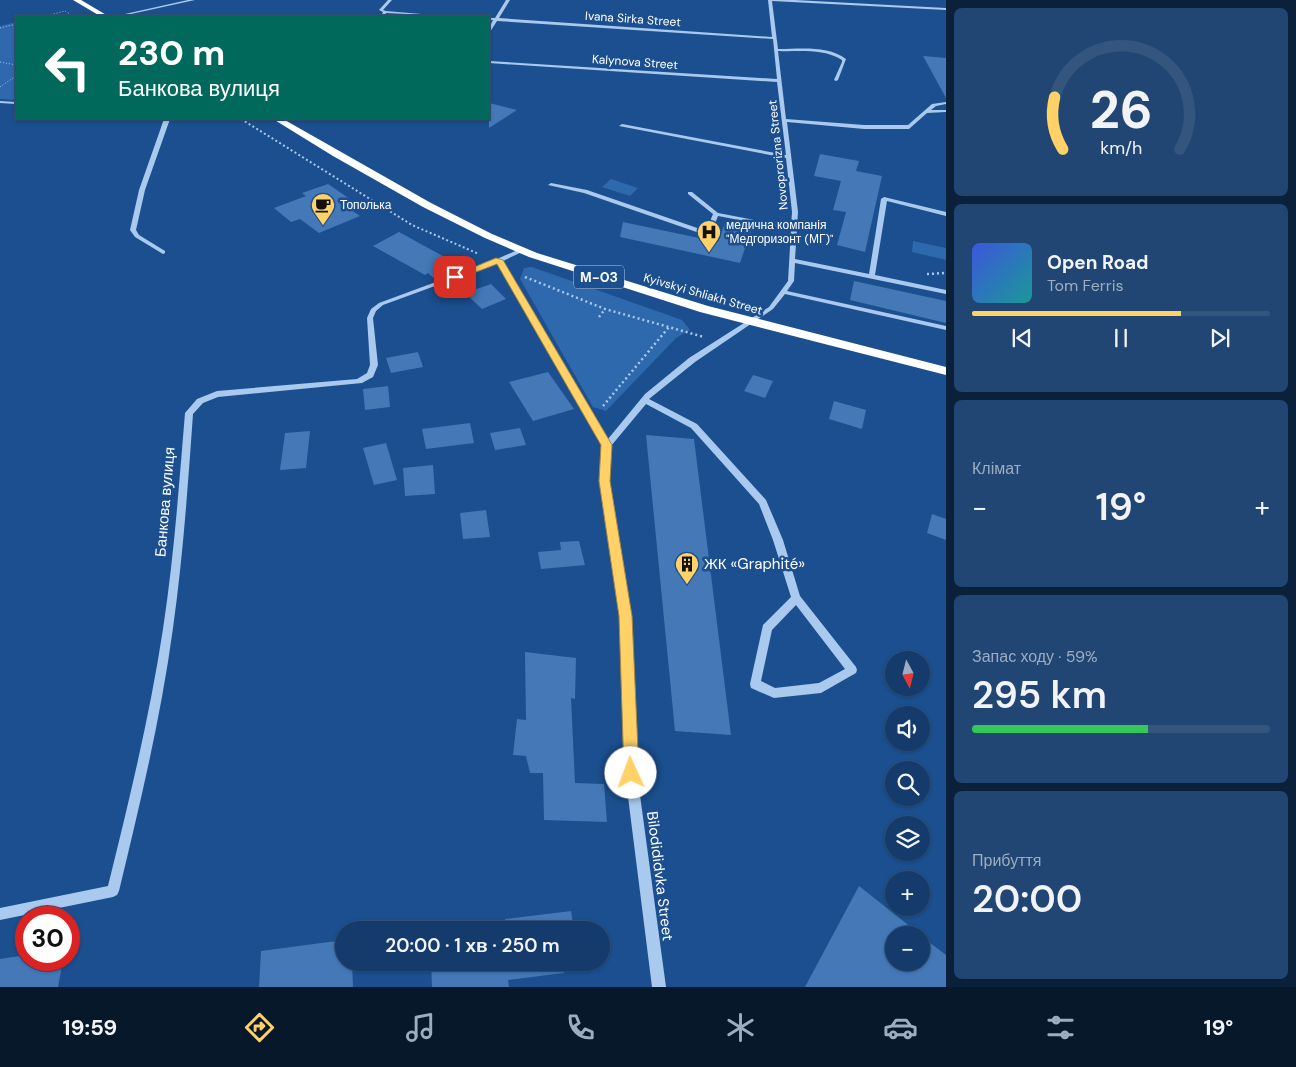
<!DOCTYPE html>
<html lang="uk">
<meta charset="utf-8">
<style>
:root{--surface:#143b6b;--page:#214673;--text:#f1f3f6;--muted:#9dadc1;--line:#33557e;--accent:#ffd166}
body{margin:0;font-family:"DM Sans",sans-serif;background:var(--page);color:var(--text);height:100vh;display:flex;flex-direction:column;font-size:19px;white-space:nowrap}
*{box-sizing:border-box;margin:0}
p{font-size:16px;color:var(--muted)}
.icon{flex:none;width:28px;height:28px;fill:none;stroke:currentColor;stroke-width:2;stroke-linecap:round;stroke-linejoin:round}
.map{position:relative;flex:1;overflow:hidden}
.details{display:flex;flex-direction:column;gap:8px;padding:8px;background:#0b203b;width:350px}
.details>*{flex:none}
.guide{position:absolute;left:15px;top:15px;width:475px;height:105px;border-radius:0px;box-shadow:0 1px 4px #0004,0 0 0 1px var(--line);background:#00695c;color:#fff;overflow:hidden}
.needle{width:32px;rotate:173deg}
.buttons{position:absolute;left:885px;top:651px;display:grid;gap:10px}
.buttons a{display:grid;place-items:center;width:45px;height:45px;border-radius:50%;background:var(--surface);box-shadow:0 1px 4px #0004,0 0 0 1px var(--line);font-size:25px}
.speed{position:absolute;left:15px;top:906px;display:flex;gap:10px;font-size:25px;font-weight:700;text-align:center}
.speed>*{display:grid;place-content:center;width:65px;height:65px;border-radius:50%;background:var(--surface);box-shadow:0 1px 4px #0004,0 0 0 1px var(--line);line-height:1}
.speed .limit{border:8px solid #d22;background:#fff;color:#111}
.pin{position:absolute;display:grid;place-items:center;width:42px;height:42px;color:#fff;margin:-21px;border-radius:10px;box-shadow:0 2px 8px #0006}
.me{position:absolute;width:55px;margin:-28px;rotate:358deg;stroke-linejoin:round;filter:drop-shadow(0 0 4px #0008)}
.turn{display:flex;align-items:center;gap:18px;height:105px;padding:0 20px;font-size:22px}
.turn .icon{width:65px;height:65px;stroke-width:2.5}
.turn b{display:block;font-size:35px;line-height:42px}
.big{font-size:38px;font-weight:600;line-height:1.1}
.details .widget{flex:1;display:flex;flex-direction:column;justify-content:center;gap:8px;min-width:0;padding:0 18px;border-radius:8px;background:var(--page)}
.details .dial{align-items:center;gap:0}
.dial svg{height:130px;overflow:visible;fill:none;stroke:var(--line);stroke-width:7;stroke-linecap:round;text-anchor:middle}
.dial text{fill:var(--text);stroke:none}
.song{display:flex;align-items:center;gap:15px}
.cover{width:60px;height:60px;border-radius:8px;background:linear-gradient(135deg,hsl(230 70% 55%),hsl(180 70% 35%))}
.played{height:5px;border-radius:2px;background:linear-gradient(90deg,var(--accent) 70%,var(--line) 70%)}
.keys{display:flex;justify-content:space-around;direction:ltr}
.heat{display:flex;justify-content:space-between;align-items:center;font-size:28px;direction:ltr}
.charge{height:8px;border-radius:4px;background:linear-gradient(90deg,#34c759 59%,var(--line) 0)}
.trip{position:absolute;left:335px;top:921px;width:275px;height:50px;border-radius:25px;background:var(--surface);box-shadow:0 1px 4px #0004,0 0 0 1px var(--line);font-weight:600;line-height:50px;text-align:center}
.dock{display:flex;height:80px;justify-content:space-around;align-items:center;background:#08182b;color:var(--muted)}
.dock .icon{width:35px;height:35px}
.dock .selected{color:var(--accent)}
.dock b{font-size:22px;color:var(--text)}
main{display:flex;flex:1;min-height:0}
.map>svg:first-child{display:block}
.green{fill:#2e69ad}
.building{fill:#4478b7}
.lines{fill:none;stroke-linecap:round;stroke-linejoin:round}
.path-far2{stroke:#a9c9ee;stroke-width:1;stroke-dasharray:1 2;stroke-linecap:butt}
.path-far1{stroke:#a9c9ee;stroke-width:2;stroke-dasharray:2 2.5;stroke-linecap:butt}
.path{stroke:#a9c9ee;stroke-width:2.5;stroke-dasharray:2 3;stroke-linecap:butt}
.minor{fill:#a9c9ee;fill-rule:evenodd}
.highway{fill:#fff;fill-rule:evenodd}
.route{fill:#ffd166;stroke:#a68842}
.labels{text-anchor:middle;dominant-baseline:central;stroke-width:5;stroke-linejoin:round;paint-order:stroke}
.far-street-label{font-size:12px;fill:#fff;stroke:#1b4f8f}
.far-poi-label{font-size:12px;fill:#fff;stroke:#1b4f8f;text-anchor:start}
.shield{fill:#1b4f8f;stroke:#bbcadd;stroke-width:1}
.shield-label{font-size:14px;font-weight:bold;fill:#fff}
.street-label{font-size:15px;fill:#fff;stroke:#1b4f8f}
.poi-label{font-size:15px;fill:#fff;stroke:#1b4f8f;text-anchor:start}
</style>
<main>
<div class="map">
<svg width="946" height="987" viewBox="0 0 946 987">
<rect width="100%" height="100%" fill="#1b4f8f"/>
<g class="green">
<polygon points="16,22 16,100 0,99 0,26"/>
<polygon points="611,179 638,188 630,196 602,187"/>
<polygon points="913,241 946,248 946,260 912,252"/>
<polygon points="532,267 682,320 690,330 676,338 606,411 593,407 520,279 524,268"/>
</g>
<g class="building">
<polygon points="923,56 946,58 946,98"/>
<polygon points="489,103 517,110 489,128"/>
<polygon points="820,154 859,161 856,171 882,176 865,252 837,245 846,212 833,210 841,181 814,176"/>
<polygon points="328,184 350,199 341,203 360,216 319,233 300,219 291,222 274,208 306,196 302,193"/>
<polygon points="726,220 753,225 740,263 620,237 623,222 718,242"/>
<polygon points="399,232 450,260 443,264 454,273 436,280 428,273 425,275 373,246"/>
<polygon points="461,279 467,284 450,291 443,285"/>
<polygon points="854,281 946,301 946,323 850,300"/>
<polygon points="491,284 506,299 482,309 465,293"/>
<polygon points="418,352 423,367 391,373 386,358"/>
<polygon points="548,372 574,409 533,421 509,382"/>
<polygon points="753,375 773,381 765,398 744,391"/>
<polygon points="388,386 390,407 365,410 363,389"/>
<polygon points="834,401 866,410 862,429 829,419"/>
<polygon points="470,423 474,443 426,449 422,429"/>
<polygon points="520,428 526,445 495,450 490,433"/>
<polygon points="310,431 306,468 280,470 285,433"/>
<polygon points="646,435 694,439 731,735 675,731"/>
<polygon points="386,443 397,480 374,485 363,448"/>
<polygon points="433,465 435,494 405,496 403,468"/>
<polygon points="486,510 490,537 463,539 460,513"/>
<polygon points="932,514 946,519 946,540 927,533"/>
<polygon points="579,541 585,565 541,569 538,552 561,550 560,542"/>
<polygon points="525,652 576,658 575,699 571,698 575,783 604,784 607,822 544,820 543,773 530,773 526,756 513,755 517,719 526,720"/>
<polygon points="859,886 921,935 894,935 894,962 921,962 921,936 946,955 946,987 805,987"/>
<polygon points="571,911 574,930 506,930 505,919"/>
<polygon points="344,940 344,962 352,962 353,987 259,987 261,951"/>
<polygon points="26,955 26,960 63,960 58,987 0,987 0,959"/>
<polygon points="431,962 563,962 564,973 508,980 509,987 432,987"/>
</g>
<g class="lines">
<g class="path-far2">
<polyline points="45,16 65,11 73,16"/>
<polyline points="0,28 16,24"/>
<polyline points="0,62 16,65"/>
<polyline points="0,87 16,76"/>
</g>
<polyline class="path-far1" points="241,119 412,225 479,254"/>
<g class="path">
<polyline points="927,274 946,273"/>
<polyline points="525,277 605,309 704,337"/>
<polyline points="599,317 605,309"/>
<polyline points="603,406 669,327"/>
</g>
<g class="minor">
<polygon points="188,0 195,0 122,16 116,16"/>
<polygon points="388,0 392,0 383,10 386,11 445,16 386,13 385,16 381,16 383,12 379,10"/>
<path d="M506 0H510L499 18 772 37 768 0H795L946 8V10L772 1 778 49C800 49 828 45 846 59L838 80 836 81 834 80 842 62V60C823 48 799 52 778 51L786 119 864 125H908L932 104 946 102V104L936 106 931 110H946V112L927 113 909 129H864L787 122 798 212 795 259 869 274 881 199 884 197 946 212V216L887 201 875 275 946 290V294L795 263 794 281 787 291 946 326V330L785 294 773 309 695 362 649 399 697 424 766 500 783 540 800 596 856 667 857 670 856 673 821 693 774 698 751 688 750 684 763 625 791 597 773 540 759 504 691 428 646 404 611 446 609 481 630 616 637 773 666 987H652L625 773 620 616 601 481 603 445 498 263 383 305 376 311 373 318 378 365 373 377 362 383 218 397 203 403 193 414C188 485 183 557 173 628 161 717 140 804 119 891L117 895 113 897 0 920V908L108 886C129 801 150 715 163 629 174 557 179 485 185 413L197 399 217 391 357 379 367 373 370 365 367 318 371 309 379 303 490 262 522 248 525 250 524 251 503 261 608 439 645 394 689 358 769 307 788 281 791 230 718 216 711 234 708 236 584 193 548 185 551 183 587 190 706 231 713 214 688 194V192H692L718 213 791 227 792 212 786 158 619 126 622 124 786 155 777 82 489 63V61L777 79 773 39 497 21 490 32H489V28L493 20H489V18H495ZM796 605 845 669 819 683 775 688 761 681 772 630Z"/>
<polygon points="0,101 16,102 16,104 0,103"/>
<polygon points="164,119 170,119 145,190 136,230 139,235 165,251 165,253 163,254 135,237 130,230 139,190"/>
</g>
<g class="highway">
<polygon points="73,0 81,0 108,16 100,16"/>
<polygon points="273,119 283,119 431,203 492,234 537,253 708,306 946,367 946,375 700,312 529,257 485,238 423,207 333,156"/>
</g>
</g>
<polygon class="route" points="496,258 503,260 612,445 610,481 632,616 639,773 636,778 631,780 626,778 624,773 619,616 599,481 601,445 497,264 458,279 450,277"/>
<defs>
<g id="cafe-pin" transform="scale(1.25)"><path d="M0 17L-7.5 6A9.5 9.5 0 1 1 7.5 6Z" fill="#ffd166" stroke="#1b4f8f"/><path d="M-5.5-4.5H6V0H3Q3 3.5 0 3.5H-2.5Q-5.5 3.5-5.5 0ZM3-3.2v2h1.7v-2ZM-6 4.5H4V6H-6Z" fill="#111"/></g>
<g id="hospital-pin" transform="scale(1.25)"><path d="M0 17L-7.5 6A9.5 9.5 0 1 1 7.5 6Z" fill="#ffd166" stroke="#1b4f8f"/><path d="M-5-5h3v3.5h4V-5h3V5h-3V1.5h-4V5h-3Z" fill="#111"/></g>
<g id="building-pin" transform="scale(1.25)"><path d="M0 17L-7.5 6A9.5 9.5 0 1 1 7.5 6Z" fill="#ffd166" stroke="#1b4f8f"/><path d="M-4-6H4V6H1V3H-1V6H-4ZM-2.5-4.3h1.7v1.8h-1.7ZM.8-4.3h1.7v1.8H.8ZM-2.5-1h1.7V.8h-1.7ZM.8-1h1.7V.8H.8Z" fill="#111"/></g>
</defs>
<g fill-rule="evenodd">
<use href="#cafe-pin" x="323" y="205"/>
<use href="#hospital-pin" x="709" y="232"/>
<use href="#building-pin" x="687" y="564"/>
</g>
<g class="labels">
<g class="far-street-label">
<text transform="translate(633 19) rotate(4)">Ivana Sirka Street</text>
<text transform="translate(635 62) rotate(4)">Kalynova Street</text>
<text transform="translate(778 155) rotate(-96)">Novoprorizna Street</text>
<text transform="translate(703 294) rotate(16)">Kyivskyi Shliakh Street</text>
</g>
<g class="far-poi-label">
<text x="340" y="205">Тополька</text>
<text x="726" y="225">медична компанія<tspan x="726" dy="14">"Медгоризонт (МГ)"</tspan></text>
</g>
<rect class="shield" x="574" y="265.5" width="50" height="23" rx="4"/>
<g class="shield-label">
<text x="599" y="277">М-03</text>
</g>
<g class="street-label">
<text transform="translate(165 502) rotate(-85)">Банкова вулиця</text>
<text transform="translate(660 876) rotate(83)">Bilodididvka Street</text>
</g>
<g class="poi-label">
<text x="704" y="564">ЖК «Graphité»</text>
</g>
</g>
</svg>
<div class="buttons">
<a><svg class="needle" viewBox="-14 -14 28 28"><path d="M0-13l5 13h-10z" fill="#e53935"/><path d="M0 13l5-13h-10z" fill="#9dadc1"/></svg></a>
<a><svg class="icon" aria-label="sound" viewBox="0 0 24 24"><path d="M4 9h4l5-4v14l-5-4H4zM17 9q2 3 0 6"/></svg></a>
<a><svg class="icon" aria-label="search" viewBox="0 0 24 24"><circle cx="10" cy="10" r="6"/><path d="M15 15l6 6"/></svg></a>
<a><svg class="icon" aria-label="layers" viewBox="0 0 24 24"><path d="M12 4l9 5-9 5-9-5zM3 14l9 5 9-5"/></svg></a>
<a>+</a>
<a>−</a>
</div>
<div class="speed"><div class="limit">30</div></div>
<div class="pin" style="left:455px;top:277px;background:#d93025"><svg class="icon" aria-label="arrive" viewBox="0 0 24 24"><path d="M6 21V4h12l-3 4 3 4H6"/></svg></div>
<svg class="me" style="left:631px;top:773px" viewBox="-20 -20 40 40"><circle r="19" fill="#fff"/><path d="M0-13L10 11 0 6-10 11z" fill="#ffd166"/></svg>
<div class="trip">20:00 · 1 хв · 250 m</div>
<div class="guide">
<div class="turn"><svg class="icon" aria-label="left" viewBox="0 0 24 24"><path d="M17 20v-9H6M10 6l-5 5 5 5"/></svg><div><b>230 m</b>Банкова вулиця</div></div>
</div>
</div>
<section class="details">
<div class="widget dial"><svg viewBox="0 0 100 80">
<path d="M14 69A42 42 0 1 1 86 69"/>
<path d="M14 69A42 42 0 0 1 9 37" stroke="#ffd166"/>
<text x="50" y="56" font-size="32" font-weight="700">26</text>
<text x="50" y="72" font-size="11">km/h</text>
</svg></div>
<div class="widget">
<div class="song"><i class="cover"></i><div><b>Open Road</b><p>Tom Ferris</p></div></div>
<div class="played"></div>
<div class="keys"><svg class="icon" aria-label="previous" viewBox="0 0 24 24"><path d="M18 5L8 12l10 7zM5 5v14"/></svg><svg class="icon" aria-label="pause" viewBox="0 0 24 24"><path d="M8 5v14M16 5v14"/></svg><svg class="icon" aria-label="next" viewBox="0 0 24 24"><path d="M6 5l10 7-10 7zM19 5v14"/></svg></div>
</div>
<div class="widget"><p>Клімат</p>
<div class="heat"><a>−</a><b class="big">19°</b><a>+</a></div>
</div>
<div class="widget"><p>Запас ходу · 59%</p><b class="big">295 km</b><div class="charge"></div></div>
<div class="widget"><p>Прибуття</p><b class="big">20:00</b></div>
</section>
</main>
<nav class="dock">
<b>19:59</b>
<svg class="icon selected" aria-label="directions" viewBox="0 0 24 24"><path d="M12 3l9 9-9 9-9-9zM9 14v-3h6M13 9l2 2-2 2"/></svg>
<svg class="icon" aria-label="music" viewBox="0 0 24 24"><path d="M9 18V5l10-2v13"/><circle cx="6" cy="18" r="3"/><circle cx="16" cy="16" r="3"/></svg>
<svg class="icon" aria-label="phone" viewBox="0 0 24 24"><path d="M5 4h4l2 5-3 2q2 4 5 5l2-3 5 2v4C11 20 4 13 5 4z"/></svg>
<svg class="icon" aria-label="climate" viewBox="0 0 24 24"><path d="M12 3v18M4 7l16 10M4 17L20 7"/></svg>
<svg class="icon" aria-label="car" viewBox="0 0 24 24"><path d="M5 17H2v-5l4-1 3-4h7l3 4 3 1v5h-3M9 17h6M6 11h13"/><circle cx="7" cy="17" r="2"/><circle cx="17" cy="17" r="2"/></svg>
<svg class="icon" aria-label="filters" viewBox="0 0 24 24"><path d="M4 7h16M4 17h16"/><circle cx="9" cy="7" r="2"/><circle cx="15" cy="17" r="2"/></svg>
<b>19°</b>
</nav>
